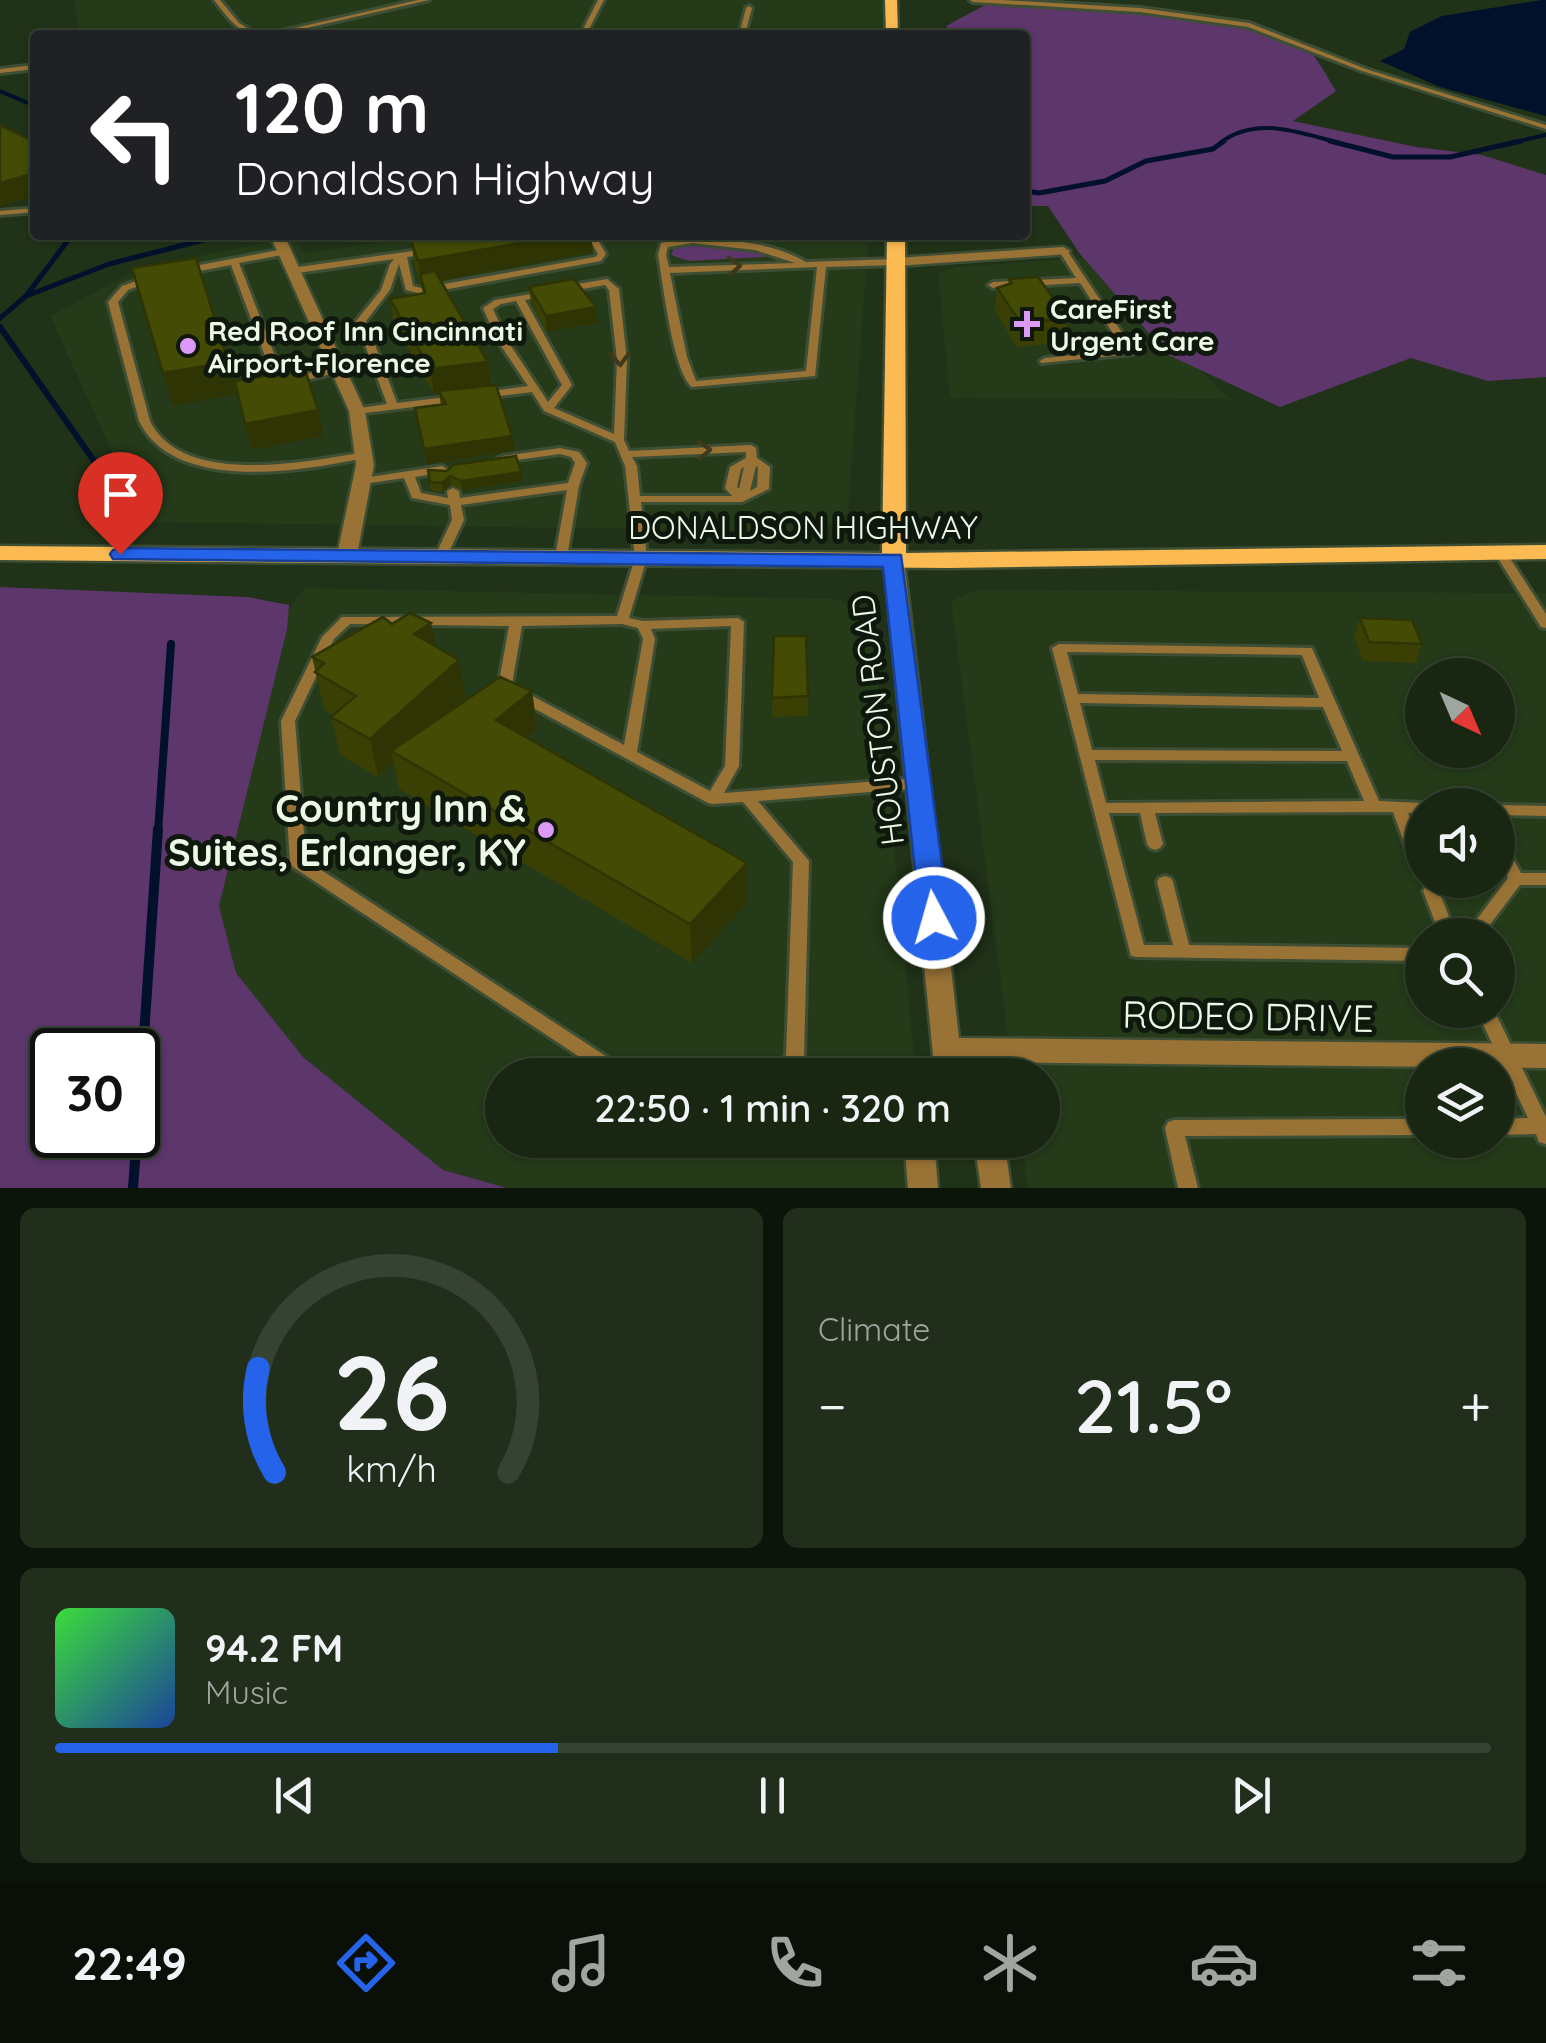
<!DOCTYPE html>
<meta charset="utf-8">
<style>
:root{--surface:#182612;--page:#212e1b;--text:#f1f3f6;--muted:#9fa59f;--line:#364332;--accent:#2563eb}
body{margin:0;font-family:Quicksand,sans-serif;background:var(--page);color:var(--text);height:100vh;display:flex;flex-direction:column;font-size:38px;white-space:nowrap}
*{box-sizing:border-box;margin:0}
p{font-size:32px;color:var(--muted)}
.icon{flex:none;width:55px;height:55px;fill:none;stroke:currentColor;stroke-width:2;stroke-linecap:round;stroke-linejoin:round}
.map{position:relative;height:1188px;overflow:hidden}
.sheet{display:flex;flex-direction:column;gap:20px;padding:20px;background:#0d150a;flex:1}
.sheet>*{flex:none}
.guide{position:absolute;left:30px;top:30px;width:1000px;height:210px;border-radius:10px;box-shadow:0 2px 8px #0004,0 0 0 2px var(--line);background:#202124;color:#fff;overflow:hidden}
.needle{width:65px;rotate:136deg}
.buttons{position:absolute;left:1405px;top:658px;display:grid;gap:20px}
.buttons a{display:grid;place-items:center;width:110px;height:110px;border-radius:50%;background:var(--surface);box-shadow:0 2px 8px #0004,0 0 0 2px var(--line);font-size:50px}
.speed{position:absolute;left:30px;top:1028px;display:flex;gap:20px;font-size:50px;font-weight:700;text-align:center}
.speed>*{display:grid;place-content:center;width:130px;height:130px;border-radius:50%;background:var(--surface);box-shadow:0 2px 8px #0004,0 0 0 2px var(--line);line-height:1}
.speed .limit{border:5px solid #111;border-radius:15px;background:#fff;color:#111}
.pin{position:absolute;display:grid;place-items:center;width:85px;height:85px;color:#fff;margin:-102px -42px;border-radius:50% 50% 50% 0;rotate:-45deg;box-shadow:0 0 10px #0007}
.pin .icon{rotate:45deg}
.me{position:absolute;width:110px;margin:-55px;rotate:354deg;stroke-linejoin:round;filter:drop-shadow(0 0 8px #0008)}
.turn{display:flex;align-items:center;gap:35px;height:210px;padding:0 40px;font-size:45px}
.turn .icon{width:130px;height:130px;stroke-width:2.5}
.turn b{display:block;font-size:70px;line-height:85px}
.big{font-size:75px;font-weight:600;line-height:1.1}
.sheet .widget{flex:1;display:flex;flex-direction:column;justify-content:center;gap:15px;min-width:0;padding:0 35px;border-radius:15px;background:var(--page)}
.sheet .dial{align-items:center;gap:0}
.dial svg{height:260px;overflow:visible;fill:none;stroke:var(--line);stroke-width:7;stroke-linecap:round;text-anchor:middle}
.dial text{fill:var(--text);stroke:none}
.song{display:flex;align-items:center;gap:30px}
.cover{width:120px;height:120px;border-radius:15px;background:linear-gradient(135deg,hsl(120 70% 55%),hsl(220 70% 35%))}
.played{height:10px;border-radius:5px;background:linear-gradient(90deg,var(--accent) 35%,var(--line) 35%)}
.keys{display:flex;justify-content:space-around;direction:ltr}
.heat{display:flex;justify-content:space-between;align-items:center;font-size:55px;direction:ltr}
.sheet .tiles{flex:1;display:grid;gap:20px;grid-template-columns:1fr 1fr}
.widget:last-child{grid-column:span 2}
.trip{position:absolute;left:485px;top:1058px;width:575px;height:100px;border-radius:50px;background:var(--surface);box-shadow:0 2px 8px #0004,0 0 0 2px var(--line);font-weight:600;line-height:100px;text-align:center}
.dock{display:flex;height:160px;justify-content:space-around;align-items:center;background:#0a0f07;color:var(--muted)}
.dock .icon{width:70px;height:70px}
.dock .active{color:var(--accent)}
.dock b{font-size:45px;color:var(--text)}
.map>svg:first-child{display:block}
.built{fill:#243a19;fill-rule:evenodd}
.green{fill:#5d366c;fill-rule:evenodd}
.water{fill:#01112b}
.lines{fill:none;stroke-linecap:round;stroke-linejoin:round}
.stream-far4{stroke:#01112b;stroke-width:4}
.stream-far3{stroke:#01112b;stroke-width:5}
.stream-far2{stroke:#01112b;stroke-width:6}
.stream-far1{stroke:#01112b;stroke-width:8}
.stream{stroke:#01112b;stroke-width:10}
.service-casing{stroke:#3d4e35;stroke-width:6}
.minor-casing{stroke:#3d4e35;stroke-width:5}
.primary-casing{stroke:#3d4e35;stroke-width:5}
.service{fill:#997235;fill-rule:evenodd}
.minor{fill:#997235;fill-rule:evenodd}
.primary{fill:#fbba52;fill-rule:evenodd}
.wall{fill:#3a4004}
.shaded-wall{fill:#2f3404}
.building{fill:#434b05;stroke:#2f3404;stroke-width:2.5}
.oneway{stroke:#3f381a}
.route{fill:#2563eb;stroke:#184099;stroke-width:2.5}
.poi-dot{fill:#dc99f5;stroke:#0f180c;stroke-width:4}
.labels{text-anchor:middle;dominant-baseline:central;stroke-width:10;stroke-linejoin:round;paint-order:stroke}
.far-poi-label{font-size:28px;font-weight:bold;fill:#ecf9e7;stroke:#0f180c;text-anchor:start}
.street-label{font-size:32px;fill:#ecf9e7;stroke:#0f180c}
.near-poi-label{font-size:38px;font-weight:bold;fill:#ecf9e7;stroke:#0f180c;text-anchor:end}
.near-street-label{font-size:38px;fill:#ecf9e7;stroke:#0f180c}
</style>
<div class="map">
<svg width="1546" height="1188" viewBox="0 0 1546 1188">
<rect width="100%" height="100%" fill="#203218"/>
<g class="built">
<polygon points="74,0 891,0 892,35 91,35 79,30"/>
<polygon points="436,235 869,235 848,511 839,526 775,531 144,522 50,316 139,269 296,236 304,253"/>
<polygon points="1086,258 1230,399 950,398 938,274 955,267"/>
<path d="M304 588 836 599 861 609 873 623 916 1075H502V1140H922L927 1188H0V727L232 692ZM52 1050H138V1135H52Z"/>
<path d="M976 590 1546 593V1188H1028L1021 1140H1042V1075H1013L951 601ZM1422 675H1498V750H1422ZM1422 805H1498V880H1422ZM1422 935H1498V1010H1422ZM1422 1065H1498V1140H1422Z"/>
</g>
<g class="green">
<path d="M987 4C1063 7 1236 3 1299 42 1315 52 1326 75 1336 91L1293 121 1416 147 1482 155 1546 175V377L1488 381 1411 358 1280 407 1168 355 1080 254 1048 206H1025V35H956L946 26Z"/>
<polygon points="690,243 698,244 781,256 689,261 671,255 674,248"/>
<path d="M0 587 248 597 289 605 287 629 219 906 236 973 303 1057 443 1170 507 1188H0ZM52 1050H138V1135H52Z"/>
</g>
<polygon class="water" points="1542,0 1546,0 1546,116 1440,87 1380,61 1404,49 1410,32 1442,16"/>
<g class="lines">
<g class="stream-far4">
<polyline points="0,91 35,106"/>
<path d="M1220 143C1257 115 1299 133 1340 143"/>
<polyline points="1510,143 1546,135"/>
</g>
<g class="stream-far3">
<polyline points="1330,141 1393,157 1450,157 1521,141"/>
<polyline points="1025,191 1039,193 1105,181 1146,161 1213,149 1224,141"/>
<polyline points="26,296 109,264 223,235"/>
<polyline points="0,318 26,296 72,235"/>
</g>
<polyline class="stream-far2" points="0,327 111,485"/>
<polyline class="stream-far1" points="158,832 171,644"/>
<g class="stream">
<polyline points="138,1124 158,829"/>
<polyline points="133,1188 137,1135"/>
</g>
<g class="service-casing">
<g id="service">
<path d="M214 0H220L239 23 258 35C238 34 226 15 214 0Z"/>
<polygon points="418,0 429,0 276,35 264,35"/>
<polygon points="598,0 604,0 586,35 580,35"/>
<polygon points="970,0 1003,0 1140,8 1249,23 1366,69 1546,125 1546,129 1362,71 1248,27 1140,12 973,2"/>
<polygon points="749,6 752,8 745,35 739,35 746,8"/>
<polygon points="35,65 35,69 0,73 0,69"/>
<polygon points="35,208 35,212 0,215 0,211"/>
<polygon points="587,235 595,235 606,254 601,261 421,294 406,290 399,264 390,290 366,321 397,403 455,396 460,399 455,402 357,414 352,411 353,409 387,404 356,321 381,290 390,264 394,259 291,274 287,271 291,268 427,249 430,250 430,254 407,257 413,286 421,288 595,257 598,254"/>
<path d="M693 238C730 239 774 243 806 262L896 259 900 262 896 265 826 267 815 376 692 387C673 372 663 283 658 255L661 243 676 239ZM693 243 755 250 795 263 669 267 666 255 668 247ZM817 267 806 371 696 381 687 357 670 273Z"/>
<polygon points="1063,248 1066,249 1135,352 1133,354 1041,363 1040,361 1045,358 1124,350 1080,283 993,288 988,285 993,282 1076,278 1059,251"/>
<polygon points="284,249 287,250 287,254 239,263 284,379 340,366 345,369 344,371 280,386 275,383 231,265 184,274 180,271 184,268"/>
<path d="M150 276 153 277V281L128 290 118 302 150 421C182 487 307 462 364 452L368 453 369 455 368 457C305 471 174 494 139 421L108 302 122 286Z"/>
<path d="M607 279 619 289 627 360 624 440 629 451 751 445 756 448 757 458 770 467 769 489 742 502H641L647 558 629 618 643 621 738 618 744 622 739 766 724 793 919 778 924 779 926 783 924 787 919 788 758 801 809 861 804 1058 801 1063 788 1075H767L770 1070 786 1055 793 862 743 802 713 804 708 803 500 690 498 687 509 626 350 624 334 639 295 721 306 860 627 1070 630 1075H607L293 867 290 863 281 721 322 637 342 617 617 616 635 558 625 466 615 442 544 411 532 392 484 398 479 395 484 392 528 386 497 340 483 308 495 300 550 291V295L525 300 572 385 554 408 614 434 617 360 609 290 605 285 566 292 561 289 566 286ZM516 301 562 385 548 402 507 340 493 309 501 304ZM746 452V458L730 467 725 488 732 496H640L637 466 632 457ZM756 466 758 468 757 487 750 491ZM744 467 739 489 737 487 741 469ZM622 624 638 628 643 639 624 745 512 685 522 626ZM731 626 725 766 710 791 637 752 655 639 651 629Z"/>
<polygon points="560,448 579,452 587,463 579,486 567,557 561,561 555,557 567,490 461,505 464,520 447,556 441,560 435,556 452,520 450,505 412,498 404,478 363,484 357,481 363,478 442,466 455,474 453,476 445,476 440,473 415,477 421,493 448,498 447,491 453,488 459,491 460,498 568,483 575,463 571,457 560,454 503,462 497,459 503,456"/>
<polygon points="1500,548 1504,549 1546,614 1546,628 1541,627 1494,552"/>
<path d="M1059 644 1312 648 1379 801 1422 803 1428 805H1422V813H1408L1421 845 1418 849 1413 851 1408 849 1405 845 1393 812 1155 813 1163 844 1160 848 1155 850 1150 848 1147 844 1140 813H1109L1144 945H1173L1157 882 1159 878 1165 876 1171 878 1173 882 1189 945 1422 948V961L1137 957 1131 956 1052 648ZM1067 652 1302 655 1319 698 1078 694ZM1080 703 1323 707 1342 751 1092 750ZM1095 760 1347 761 1364 801 1106 803Z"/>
<polygon points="1497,805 1498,805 1546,806 1546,816 1498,815"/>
<polygon points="1498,839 1503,841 1521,873 1546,873 1546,885 1520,885 1482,935 1465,935 1508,878 1498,859"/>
<polygon points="1431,885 1437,887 1439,891 1456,935 1440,935 1423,891 1425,887"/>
<polygon points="1476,1010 1494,1010 1546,1117 1546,1144 1539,1142 1536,1134 1498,1135 1498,1119 1528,1118"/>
<polygon points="1422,1119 1422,1135 1185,1136 1198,1188 1178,1188 1165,1128 1168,1122 1174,1120"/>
</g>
</g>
<g class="minor-casing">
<g id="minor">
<polygon points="270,235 284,235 365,411 374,465 357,555 347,561 337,555 356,465 349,411"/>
<polygon points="1063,247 1070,251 1068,254 896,266 889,262 896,258"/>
<polygon points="894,554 904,560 959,1038 1546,1044 1546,1068 962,1062 963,1075 935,1075 884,560"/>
<polygon points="904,1140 934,1140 938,1188 908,1188"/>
<polygon points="974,1140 1004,1140 1011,1188 981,1188"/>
</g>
</g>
<g class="primary-casing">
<g id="primary">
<polygon points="885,0 897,0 898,35 886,35"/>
<polygon points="887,235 905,235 906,553 1546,545 1546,559 949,568 0,560 0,546 882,553"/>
</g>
</g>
<use href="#service" class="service"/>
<use href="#minor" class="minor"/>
<use href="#primary" class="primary"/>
</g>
<g class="wall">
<polygon points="442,235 591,235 593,252 440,281 488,362 491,385 514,451 427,464 415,408 441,405 439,394 434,394 394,323 390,299 423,293 414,263 411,240"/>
<polygon points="1009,279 1068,319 1065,343 1017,347 995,311 997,288 1008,284"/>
<polygon points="529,287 597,323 547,332 531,303"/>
<polygon points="428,470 521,472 522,481 462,490 451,485 443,492 431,491"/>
<polygon points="1360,618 1422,644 1416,663 1363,661 1354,637"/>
<polygon points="431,623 435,646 459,660 465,697 451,710 532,691 537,729 527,737 747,863 748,902 692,963 399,789 394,763 378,777 340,755 331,717 333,715 324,709 312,657 392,624"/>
<polygon points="774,636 808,696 808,716 772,717"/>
</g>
<g class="shaded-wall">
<polygon points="35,173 35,196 0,207 0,183"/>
<polygon points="565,235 591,235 593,252 423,284 420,274 421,284 418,261"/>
<polygon points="596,307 597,323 547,332 546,316"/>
<polygon points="228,362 236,394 172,406 163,373"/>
<polygon points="488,362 491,387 434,394 430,369"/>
<polygon points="318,410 323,436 251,450 245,424"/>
<polygon points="512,436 514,451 427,464 424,449"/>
<polygon points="521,472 522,481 462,490 461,481"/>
<polygon points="450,476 451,485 443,492 442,483"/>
<polygon points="431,623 438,660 414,634"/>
<polygon points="459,660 465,697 401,757 391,751 394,763 378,777 370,739"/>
<polygon points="532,691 537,729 502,758 496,720"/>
<polygon points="747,863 748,902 692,963 690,924"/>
</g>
<g class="building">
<polygon points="0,125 35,142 35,173 0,183"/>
<polygon points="442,235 565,235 418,261 411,240"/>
<polygon points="196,258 228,362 163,373 132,268"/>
<polygon points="435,271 488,362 430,369 390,299 425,293 420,274"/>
<polygon points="1038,277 1068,319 1020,322 997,288 1012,283 1009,279"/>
<polygon points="574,279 596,307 546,316 529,287"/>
<polygon points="305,369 318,410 245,424 235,381"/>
<polygon points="496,385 512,436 424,449 415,408 446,404 439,391"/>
<polygon points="516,456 521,472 461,481 450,476 442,483 430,482 428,470 447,471 453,465"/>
<polygon points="410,613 431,623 414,634 459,660 370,739 331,717 356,696 315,672 324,663 312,657 383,617 392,624"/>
<polygon points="1360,618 1412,620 1422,644 1369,642"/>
<polygon points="774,636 806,636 808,696 772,698"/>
<polygon points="500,677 532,691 496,720 747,863 690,924 391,751"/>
</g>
<defs><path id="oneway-chevron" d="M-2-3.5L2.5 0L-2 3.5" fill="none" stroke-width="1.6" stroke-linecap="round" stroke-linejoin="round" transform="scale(2.5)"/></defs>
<g class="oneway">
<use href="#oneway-chevron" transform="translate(734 266) rotate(-3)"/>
<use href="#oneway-chevron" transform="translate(620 359) rotate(88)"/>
<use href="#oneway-chevron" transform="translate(704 450) rotate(-3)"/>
</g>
<polygon class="route" points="120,548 901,555 949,918 945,925 934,929 924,925 920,918 883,567 113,559 110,554 113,550"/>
<g class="poi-dot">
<path d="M1022 309h10v10h10v10h-10v10h-10v-10h-10v-10h10z"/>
<circle cx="188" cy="346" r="10"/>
<circle cx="546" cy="830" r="10"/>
</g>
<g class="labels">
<g class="far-poi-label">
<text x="1050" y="308">CareFirst<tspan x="1050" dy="32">Urgent Care</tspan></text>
<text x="208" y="330">Red Roof Inn Cincinnati<tspan x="208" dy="32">Airport-Florence</tspan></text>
</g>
<g class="street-label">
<text x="803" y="527">DONALDSON HIGHWAY</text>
<text transform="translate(877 720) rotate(-97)">HOUSTON ROAD</text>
</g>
<g class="near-poi-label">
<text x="526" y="808">Country Inn &amp;<tspan x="526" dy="44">Suites, Erlanger, KY</tspan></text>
</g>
<g class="near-street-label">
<text transform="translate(1248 1016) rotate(1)">RODEO DRIVE</text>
</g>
</g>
</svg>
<div class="buttons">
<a><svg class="needle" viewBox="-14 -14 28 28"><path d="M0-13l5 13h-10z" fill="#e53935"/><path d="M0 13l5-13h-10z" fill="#9fa59f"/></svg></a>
<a><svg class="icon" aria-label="sound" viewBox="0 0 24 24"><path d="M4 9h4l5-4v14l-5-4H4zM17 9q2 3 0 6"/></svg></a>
<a><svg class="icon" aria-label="search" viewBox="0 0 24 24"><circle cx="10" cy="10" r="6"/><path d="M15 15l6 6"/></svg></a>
<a><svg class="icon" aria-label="layers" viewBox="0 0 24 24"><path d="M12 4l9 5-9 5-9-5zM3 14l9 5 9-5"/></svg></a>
</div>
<div class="speed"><div class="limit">30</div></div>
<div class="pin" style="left:120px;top:554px;background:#d93025"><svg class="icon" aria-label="arrive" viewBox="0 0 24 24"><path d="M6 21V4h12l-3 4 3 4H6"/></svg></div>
<svg class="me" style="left:934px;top:918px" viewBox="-20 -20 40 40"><circle r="17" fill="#2563eb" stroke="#fff" stroke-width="3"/><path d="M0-11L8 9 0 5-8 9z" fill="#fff"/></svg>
<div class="trip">22:50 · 1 min · 320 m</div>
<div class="guide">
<div class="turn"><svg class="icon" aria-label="left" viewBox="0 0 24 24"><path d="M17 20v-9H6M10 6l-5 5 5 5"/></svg><div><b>120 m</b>Donaldson Highway</div></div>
</div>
</div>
<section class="sheet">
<div class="tiles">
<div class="widget dial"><svg viewBox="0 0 100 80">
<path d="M14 69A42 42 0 1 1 86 69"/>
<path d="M14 69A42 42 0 0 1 9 37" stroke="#2563eb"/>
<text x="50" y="56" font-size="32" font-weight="700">26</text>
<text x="50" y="72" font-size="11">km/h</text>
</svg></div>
<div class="widget"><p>Climate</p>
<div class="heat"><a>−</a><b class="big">21.5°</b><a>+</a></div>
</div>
<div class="widget">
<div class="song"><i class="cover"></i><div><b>94.2 FM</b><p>Music</p></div></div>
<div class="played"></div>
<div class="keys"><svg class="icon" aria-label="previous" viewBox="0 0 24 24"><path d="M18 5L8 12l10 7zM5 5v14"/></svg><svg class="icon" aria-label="pause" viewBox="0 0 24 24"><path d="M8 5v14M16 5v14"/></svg><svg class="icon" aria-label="next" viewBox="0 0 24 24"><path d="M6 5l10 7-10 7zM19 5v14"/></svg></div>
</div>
</div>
</section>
<nav class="dock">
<b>22:49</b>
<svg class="icon active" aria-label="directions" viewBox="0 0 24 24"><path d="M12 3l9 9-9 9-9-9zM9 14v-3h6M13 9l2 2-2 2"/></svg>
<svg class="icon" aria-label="music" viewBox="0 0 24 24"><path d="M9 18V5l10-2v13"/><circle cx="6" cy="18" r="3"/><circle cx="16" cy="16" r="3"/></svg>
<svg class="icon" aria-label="phone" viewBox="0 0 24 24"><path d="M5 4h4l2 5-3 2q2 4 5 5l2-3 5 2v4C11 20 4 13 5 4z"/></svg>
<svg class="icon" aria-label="climate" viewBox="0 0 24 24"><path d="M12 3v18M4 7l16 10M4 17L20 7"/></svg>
<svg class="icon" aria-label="car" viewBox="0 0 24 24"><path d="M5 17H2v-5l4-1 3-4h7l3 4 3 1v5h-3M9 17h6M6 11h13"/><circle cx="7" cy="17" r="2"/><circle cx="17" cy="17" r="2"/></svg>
<svg class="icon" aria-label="filters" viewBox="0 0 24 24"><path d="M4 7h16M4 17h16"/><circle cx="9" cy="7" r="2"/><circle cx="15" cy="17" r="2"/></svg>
</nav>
